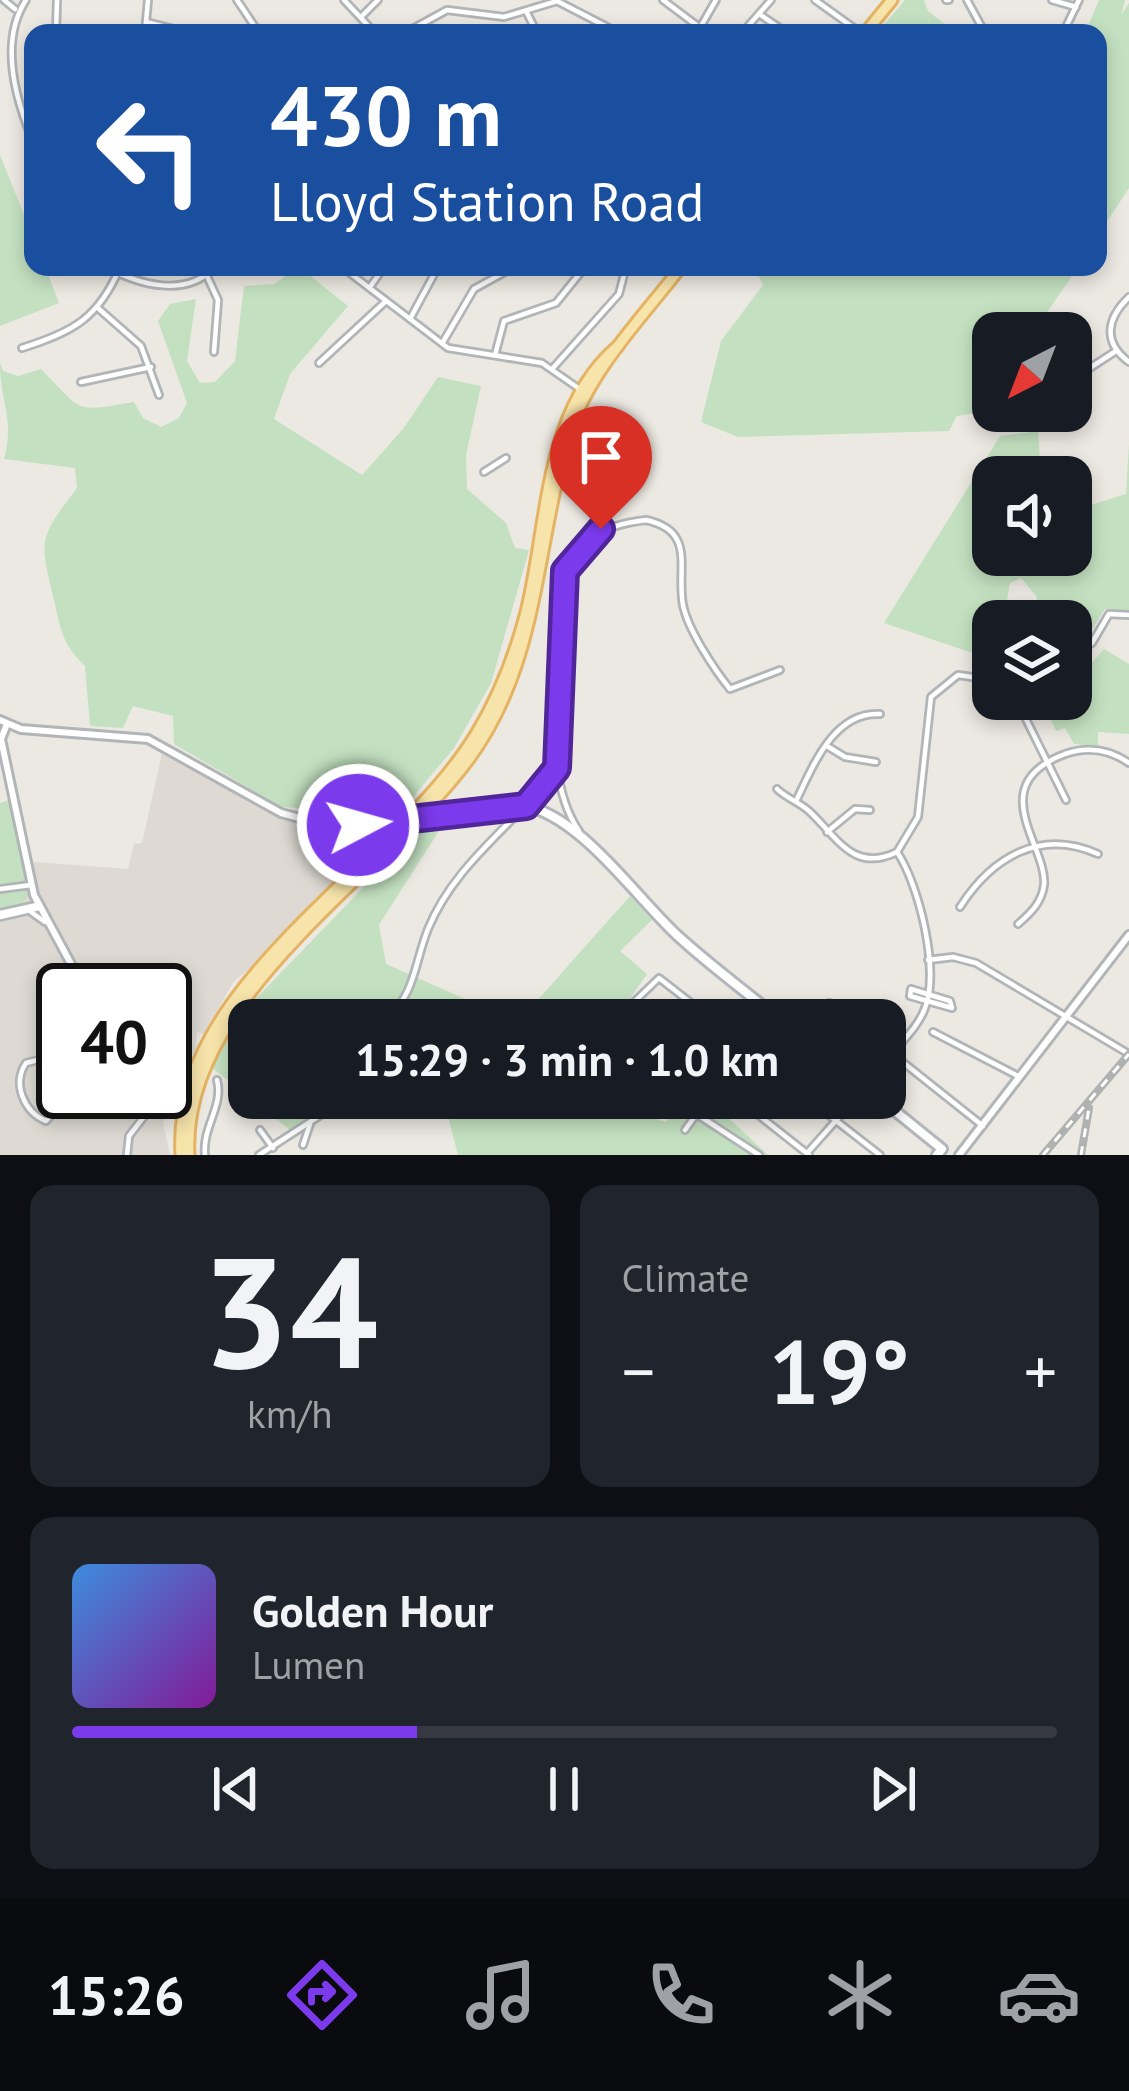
<!DOCTYPE html>
<meta charset="utf-8">
<style>
:root{--surface:#171b24;--page:#20242c;--text:#f1f3f6;--muted:#9ea1a6;--line:#363941;--accent:#7c3aed}
body{margin:0;font-family:"PT Sans",sans-serif;background:var(--page);color:var(--text);height:100vh;display:flex;flex-direction:column;font-size:45px;white-space:nowrap}
*{box-sizing:border-box;margin:0}
p{font-size:39px;color:var(--muted)}
.icon{flex:none;width:66px;height:66px;fill:none;stroke:currentColor;stroke-width:2;stroke-linecap:round;stroke-linejoin:round}
.map{position:relative;height:1155px;overflow:hidden}
.panel{display:flex;flex-direction:column;gap:30px;padding:30px;background:#0d0f14;flex:1}
.panel>*{flex:none}
.hud{position:absolute;left:24px;top:24px;width:1083px;height:252px;border-radius:24px;box-shadow:0 6px 18px #0003;background:#1a4fa0;color:#fff;overflow:hidden}
.needle{width:78px;rotate:222deg}
.fabs{position:absolute;left:972px;top:312px;display:grid;gap:24px}
.fabs a{display:grid;place-items:center;width:120px;height:120px;border-radius:24px;background:var(--surface);box-shadow:0 6px 18px #0003;font-size:60px}
.speed{position:absolute;left:36px;top:963px;display:flex;gap:24px;font-size:60px;font-weight:700;text-align:center}
.speed>*{display:grid;place-content:center;width:156px;height:156px;border-radius:50%;background:var(--surface);box-shadow:0 6px 18px #0003;line-height:1}
.speed .limit{border:6px solid #111;border-radius:18px;background:#fff;color:#111}
.pin{position:absolute;display:grid;place-items:center;width:102px;height:102px;color:#fff;margin:-123px -51px;border-radius:50% 50% 50% 0;rotate:-45deg;box-shadow:0 0 12px #0007}
.pin .icon{rotate:45deg}
.me{position:absolute;width:132px;margin:-66px;rotate:84deg;stroke-linejoin:round;filter:drop-shadow(0 0 9px #0008)}
.turn{display:flex;align-items:center;gap:42px;height:252px;padding:0 48px;font-size:54px}
.turn .icon{width:156px;height:156px;stroke-width:2.5}
.turn b{display:block;font-size:84px;line-height:102px}
.big{font-size:90px;font-weight:700;line-height:1.1}
.panel .tile{flex:1;display:flex;flex-direction:column;justify-content:center;gap:18px;min-width:0;padding:0 42px;border-radius:24px;background:var(--page)}
.panel .dial{align-items:center;gap:0}
.dial b{font-size:156px;line-height:1}
.song{display:flex;align-items:center;gap:36px}
.cover{width:144px;height:144px;border-radius:18px;background:linear-gradient(135deg,hsl(210 70% 55%),hsl(290 70% 35%))}
.played{height:12px;border-radius:6px;background:linear-gradient(90deg,var(--accent) 35%,var(--line) 35%)}
.keys{display:flex;justify-content:space-around;direction:ltr}
.heat{display:flex;justify-content:space-between;align-items:center;font-size:66px;direction:ltr}
.panel .tiles{flex:1;display:grid;gap:30px;grid-template-columns:1fr 1fr}
.tile:last-child{grid-column:span 2}
.trip{position:absolute;left:228px;top:999px;width:678px;height:120px;border-radius:24px;background:var(--surface);box-shadow:0 6px 18px #0003;font-weight:700;line-height:120px;text-align:center}
.menu{display:flex;height:192px;justify-content:space-around;align-items:center;background:#090b0e;color:var(--muted)}
.menu .icon{width:84px;height:84px}
.menu .active{color:var(--accent)}
.menu b{font-size:54px;color:var(--text)}
.map>svg:first-child{display:block}
.education{fill:#dedad3;fill-rule:evenodd}
.green{fill:#c3e1c0}
.lines{fill:none;stroke-linecap:round;stroke-linejoin:round}
.minor-casing{stroke:#b2b5b8;stroke-width:10}
.tertiary-casing{stroke:#b2b5b8;stroke-width:12}
.secondary-casing{stroke:#b3b7bb;stroke-width:14}
.primary-casing{stroke:#e4b363;stroke-width:15}
.minor{stroke:#fff;stroke-width:4.5}
.tertiary{stroke:#fff;stroke-width:6}
.secondary{stroke:#fff;stroke-width:8}
.primary{stroke:#f7e4ab;stroke-width:9}
.rail-casing{stroke:#b0b1b1;stroke-width:8}
.rail{stroke:#fff;stroke-width:3;stroke-dasharray:9;stroke-linecap:butt}
.route-casing{stroke:#51269a;stroke-width:30}
.route{stroke:#7c3aed;stroke-width:21}
</style>
<div class="map">
<svg width="1129" height="1155" viewBox="0 0 1129 1155">
<rect width="100%" height="100%" fill="#ece9e2"/>
<path class="education" d="M163 749 277 815 344 832 382 827 385 834 273 950 234 981 204 1034 197 1032 196 1047 163 1122 170 1155H0V860L18 843 22 861 128 869 134 844 142 843ZM63 990H165V1092H63Z"/>
<g class="green">
<polygon points="905,0 924,0 928,11 956,33 877,33"/>
<polygon points="1099,0 1125,0 1121,15 1129,3 1129,188 1098,235 1098,33 1085,33"/>
<polygon points="0,155 33,237 33,267 45,267 59,303 0,326"/>
<path d="M299 267 348 306 290 374 274 419 362 475 403 429 438 377 481 386 466 455 467 489 506 523 515 548 529 550 491 683 454 748 413 797 378 813 281 807 174 744 173 716 133 706 123 728 90 726 85 666C62 644 61 630 54 600 40 540 37 540 77 488L75 468 4 459C15 418 0 403 0 363L3 371 18 376 41 369C83 411 72 413 134 402L143 418 161 427 179 418 187 403 158 321 170 304 196 299 187 361 200 383 215 382 235 361 244 286 274 284Z"/>
<polygon points="754,267 1078,267 1033,333 993,333 993,393 980,412 957,416 949,431 738,437 701,422 721,341 763,285"/>
<polygon points="1038,431 1041,477 993,477 993,555 1071,555 1071,499 1094,504 1126,494 1129,444 1129,613 1105,609 1088,636 1071,641 1071,621 1046,621 1033,612 1037,597 1021,578 1010,583 1007,601 1024,621 993,621 993,660 884,623 1000,436"/>
<polygon points="1104,649 1129,664 1129,734 1098,732 1098,746 1074,744 1065,728 1056,731 1041,699 1071,699 1071,686"/>
<polygon points="9,800 28,895 23,904 0,909 0,803"/>
<polygon points="442,826 379,925 386,964 472,1002 456,1020 417,1020 335,1002 326,1018 331,1020 249,1020 249,1097 211,1067 236,1019 419,830"/>
<polygon points="630,896 652,920 620,951 647,974 615,1020 520,1020"/>
<polygon points="165,1068 185,1077 180,1104 161,1116 150,1107 147,1092 165,1092"/>
<polygon points="250,1098 335,1098 290,1130"/>
<polygon points="451,1098 612,1098 614,1106 666,1122 679,1103 673,1098 707,1098 768,1155 458,1155 445,1105"/>
</g>
<g class="lines">
<g class="minor-casing">
<g id="minor">
<polyline points="4,0 15,9"/>
<path d="M26 0C0 40 14 96 33 141"/>
<polyline points="237,0 259,33"/>
<polyline points="344,0 375,33"/>
<polyline points="663,0 707,33"/>
<polyline points="815,0 861,33"/>
<polyline points="946,0 949,0"/>
<polyline points="967,0 985,33"/>
<polyline points="1052,0 1076,7"/>
<polyline points="526,11 537,33"/>
<polyline points="759,14 787,33"/>
<polyline points="361,17 378,0"/>
<polyline points="146,22 190,33"/>
<polyline points="701,26 716,0"/>
<polyline points="291,31 293,33"/>
<polyline points="56,33 57,0"/>
<polyline points="145,33 148,0"/>
<polyline points="405,33 447,10 504,17 557,1 619,33"/>
<polyline points="742,33 771,0"/>
<polyline points="1063,33 1079,0"/>
<path d="M106 267C140 285 186 298 215 267"/>
<polyline points="342,267 448,348 542,363 581,390"/>
<polyline points="207,276 218,300 214,352"/>
<polyline points="370,287 384,267"/>
<path d="M1129 297C1107 318 1102 342 1129 362"/>
<polyline points="99,309 141,346 159,395"/>
<polyline points="410,319 438,267"/>
<polyline points="443,342 474,289 514,267"/>
<path d="M22 348C73 332 99 318 120 267"/>
<polyline points="495,355 504,321 556,303 585,267"/>
<polyline points="319,363 386,301"/>
<polyline points="553,368 619,294 626,267"/>
<polyline points="1079,375 1116,351"/>
<polyline points="81,382 151,367"/>
<polyline points="484,472 506,458"/>
<polyline points="1077,652 1092,643 1109,614 1129,615"/>
<polyline points="1016,699 1066,800"/>
<polyline points="827,746 845,757 876,762"/>
<path d="M777 789C786 798 799 802 809 811 838 838 853 873 897 852L918 817 931 697 958 675 993 680"/>
<path d="M796 801C813 766 834 711 880 714"/>
<path d="M579 831C536 769 562 649 564 576 573 537 611 524 646 520 697 531 676 569 683 605 688 630 714 669 730 689L780 670"/>
<polyline points="827,832 855,809 870,810"/>
<polyline points="0,889 31,885"/>
<path d="M960 907C992 857 1041 828 1098 854"/>
<polyline points="31,912 45,922"/>
<polyline points="0,913 37,905"/>
<polyline points="0,917 39,908"/>
<path d="M1018 924C1031 913 1042 902 1044 885 1048 847 982 785 1065 754 1088 746 1110 750 1129 763"/>
<polyline points="928,960 953,957 976,963 1129,1054"/>
<polygon points="911,989 950,1001 952,1008 910,996"/>
<polyline points="634,1002 659,978 713,1020"/>
<polyline points="829,1003 850,1020"/>
<path d="M385 1020C416 994 414 964 428 929 456 861 516 825 557 768"/>
<polyline points="933,1032 1020,1077"/>
<polyline points="885,1048 983,1126"/>
<path d="M885 1062C898 1045 918 1028 925 1008 940 971 919 884 897 852"/>
<path d="M63 1067 42 1059 26 1063C12 1084 24 1112 46 1121L73 1092"/>
<polyline points="672,1098 759,1155"/>
<polyline points="737,1098 809,1155"/>
<polyline points="807,1098 880,1155"/>
<polyline points="260,1130 273,1148"/>
<polyline points="685,1130 708,1098"/>
<polyline points="303,1145 310,1124"/>
<polyline points="808,1152 856,1098"/>
<polyline points="127,1155 129,1136 146,1114 143,1092"/>
<path d="M205 1155C202 1127 224 1106 217 1080"/>
<polyline points="259,1155 347,1098"/>
</g>
</g>
<g class="tertiary-casing">
<g id="tertiary">
<polyline points="0,720 21,729 148,739 281,813 318,823 374,823"/>
<polyline points="7,724 1,739 34,895 85,990"/>
<polyline points="165,1055 199,1073"/>
<polyline points="165,1065 195,1075"/>
<polyline points="959,1155 1129,935"/>
</g>
</g>
<g class="secondary-casing">
<g id="secondary">
<path d="M414 819 522 805C581 815 636 898 679 937 711 966 747 993 781 1020"/>
<polyline points="879,1098 942,1149 937,1155"/>
</g>
</g>
<g class="primary-casing">
<g id="primary">
<polyline points="865,33 892,0"/>
<polyline points="374,823 392,825 394,834"/>
<path d="M181 1155C170 984 393 870 476 734 498 698 514 657 525 616 548 529 542 410 618 346"/>
<path d="M189 1155C180 998 382 877 469 759 541 661 535 543 570 432 590 370 642 318 681 267"/>
</g>
</g>
<use href="#minor" class="minor"/>
<use href="#tertiary" class="tertiary"/>
<use href="#secondary" class="secondary"/>
<use href="#primary" class="primary"/>
<g class="rail-casing">
<g id="rail">
<polyline points="1043,1155 1129,1054"/>
<polyline points="1081,1155 1089,1108"/>
</g>
</g>
<use href="#rail" class="rail"/>
</g>
<g class="lines">
<g class="route-casing">
<polyline id="route" points="358,825 526,806 557,768 565,571 601,529"/>
</g>
<use href="#route" class="route"/>
</g>
</svg>
<div class="fabs">
<a><svg class="needle" viewBox="-14 -14 28 28"><path d="M0-13l5 13h-10z" fill="#e53935"/><path d="M0 13l5-13h-10z" fill="#9ea1a6"/></svg></a>
<a><svg class="icon" aria-label="sound" viewBox="0 0 24 24"><path d="M4 9h4l5-4v14l-5-4H4zM17 9q2 3 0 6"/></svg></a>
<a><svg class="icon" aria-label="layers" viewBox="0 0 24 24"><path d="M12 4l9 5-9 5-9-5zM3 14l9 5 9-5"/></svg></a>
</div>
<div class="speed"><div class="limit">40</div></div>
<div class="pin" style="left:601px;top:529px;background:#d93025"><svg class="icon" aria-label="arrive" viewBox="0 0 24 24"><path d="M6 21V4h12l-3 4 3 4H6"/></svg></div>
<svg class="me" style="left:358px;top:825px" viewBox="-20 -20 40 40"><circle r="17" fill="#7c3aed" stroke="#fff" stroke-width="3"/><path d="M0-11L8 9 0 5-8 9z" fill="#fff"/></svg>
<div class="trip">15:29 · 3 min · 1.0 km</div>
<div class="hud">
<div class="turn"><svg class="icon" aria-label="left" viewBox="0 0 24 24"><path d="M17 20v-9H6M10 6l-5 5 5 5"/></svg><div><b>430 m</b>Lloyd Station Road</div></div>
</div>
</div>
<section class="panel">
<div class="tiles">
<div class="tile dial"><b>34</b><p>km/h</p></div>
<div class="tile"><p>Climate</p>
<div class="heat"><a>−</a><b class="big">19°</b><a>+</a></div>
</div>
<div class="tile">
<div class="song"><i class="cover"></i><div><b>Golden Hour</b><p>Lumen</p></div></div>
<div class="played"></div>
<div class="keys"><svg class="icon" aria-label="previous" viewBox="0 0 24 24"><path d="M18 5L8 12l10 7zM5 5v14"/></svg><svg class="icon" aria-label="pause" viewBox="0 0 24 24"><path d="M8 5v14M16 5v14"/></svg><svg class="icon" aria-label="next" viewBox="0 0 24 24"><path d="M6 5l10 7-10 7zM19 5v14"/></svg></div>
</div>
</div>
</section>
<nav class="menu">
<b>15:26</b>
<svg class="icon active" aria-label="directions" viewBox="0 0 24 24"><path d="M12 3l9 9-9 9-9-9zM9 14v-3h6M13 9l2 2-2 2"/></svg>
<svg class="icon" aria-label="music" viewBox="0 0 24 24"><path d="M9 18V5l10-2v13"/><circle cx="6" cy="18" r="3"/><circle cx="16" cy="16" r="3"/></svg>
<svg class="icon" aria-label="phone" viewBox="0 0 24 24"><path d="M5 4h4l2 5-3 2q2 4 5 5l2-3 5 2v4C11 20 4 13 5 4z"/></svg>
<svg class="icon" aria-label="climate" viewBox="0 0 24 24"><path d="M12 3v18M4 7l16 10M4 17L20 7"/></svg>
<svg class="icon" aria-label="car" viewBox="0 0 24 24"><path d="M5 17H2v-5l4-1 3-4h7l3 4 3 1v5h-3M9 17h6M6 11h13"/><circle cx="7" cy="17" r="2"/><circle cx="17" cy="17" r="2"/></svg>
</nav>
